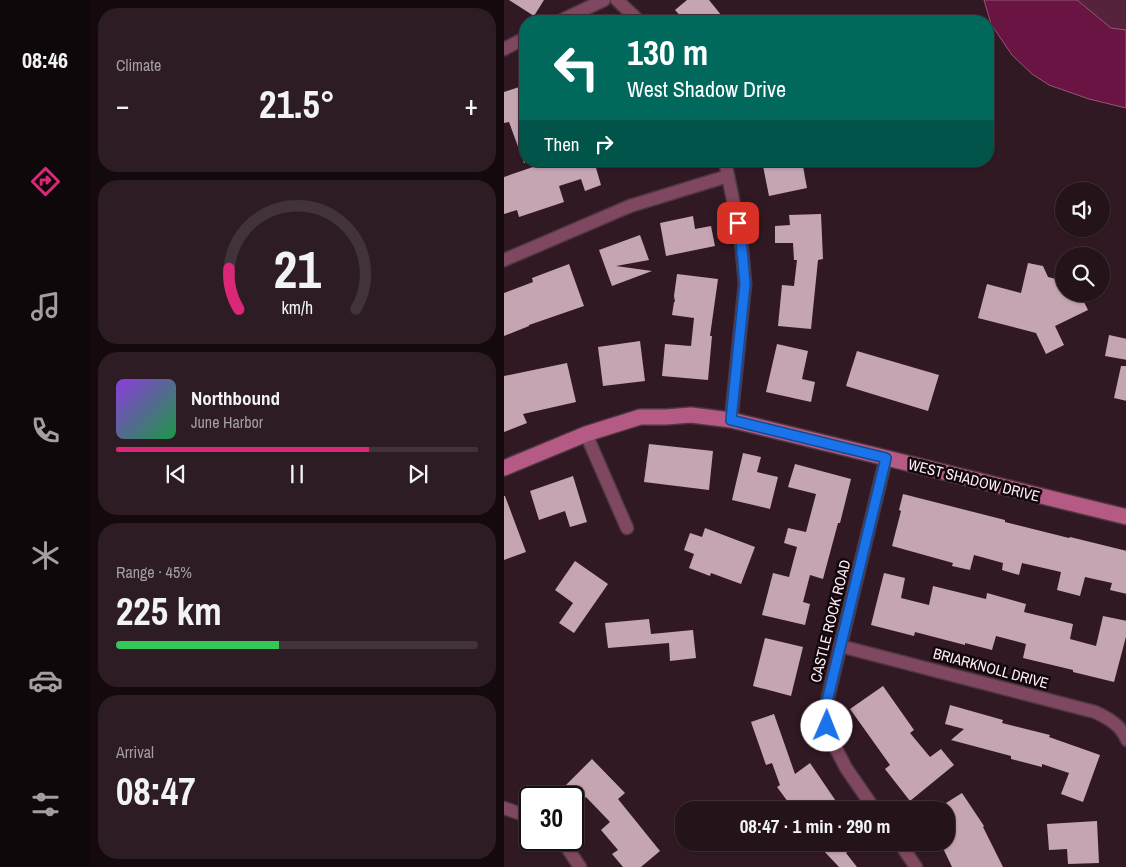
<!DOCTYPE html>
<meta charset="utf-8">
<style>
:root{--surface:#25131a;--page:#2d1c23;--text:#f1f3f6;--muted:#a39ea2;--line:#423239;--accent:#db2777}
body{margin:0;font-family:"Archivo Narrow",sans-serif;background:var(--page);color:var(--text);height:100vh;display:flex;flex-direction:column;font-size:19px;white-space:nowrap}
*{box-sizing:border-box;margin:0}
p{font-size:16px;color:var(--muted)}
.icon{flex:none;width:28px;height:28px;fill:none;stroke:currentColor;stroke-width:2;stroke-linecap:round;stroke-linejoin:round}
.map{position:relative;flex:1;overflow:hidden}
.details{display:flex;flex-direction:column;gap:8px;padding:8px;background:#140a0e;width:414px}
.details>*{flex:none}
.top-card{position:absolute;left:15px;top:15px;width:475px;height:152px;border-radius:20px;box-shadow:0 1px 4px #0004,0 0 0 1px var(--line);background:#00695c;color:#fff;overflow:hidden}
.fabs{position:absolute;left:551px;top:182px;display:grid;gap:10px}
.fabs a{display:grid;place-items:center;width:55px;height:55px;border-radius:50%;background:var(--surface);box-shadow:0 1px 4px #0004,0 0 0 1px var(--line);font-size:25px}
.speed{position:absolute;left:15px;top:786px;display:flex;gap:10px;font-size:25px;font-weight:700;text-align:center}
.speed>*{display:grid;place-content:center;width:65px;height:65px;border-radius:50%;background:var(--surface);box-shadow:0 1px 4px #0004,0 0 0 1px var(--line);line-height:1}
.speed .limit{border:2px solid #111;border-radius:8px;background:#fff;color:#111}
.pin{position:absolute;display:grid;place-items:center;width:42px;height:42px;color:#fff;margin:-21px;border-radius:10px;box-shadow:0 2px 8px #0006}
.me{position:absolute;width:55px;margin:-28px;rotate:1deg;stroke-linejoin:round;filter:drop-shadow(0 0 4px #0008)}
.turn{display:flex;align-items:center;gap:18px;height:105px;padding:0 25px;font-size:22px}
.turn .icon{width:65px;height:65px;stroke-width:2.5}
.turn b{display:block;font-size:35px;line-height:42px}
.then{display:flex;align-items:center;height:48px;padding:0 25px;background:#0003;gap:10px;font-size:19px}
.big{font-size:38px;font-weight:800;line-height:1.1}
.details .card{flex:1;display:flex;flex-direction:column;justify-content:center;gap:8px;min-width:0;padding:0 18px;border-radius:20px;background:var(--page)}
.details .dial{align-items:center;gap:0}
.dial svg{height:130px;overflow:visible;fill:none;stroke:var(--line);stroke-width:7;stroke-linecap:round;text-anchor:middle}
.dial text{fill:var(--text);stroke:none}
.song{display:flex;align-items:center;gap:15px}
.cover{width:60px;height:60px;border-radius:8px;background:linear-gradient(135deg,hsl(270 70% 55%),hsl(140 70% 35%))}
.played{height:5px;border-radius:2px;background:linear-gradient(90deg,var(--accent) 70%,var(--line) 70%)}
.keys{display:flex;justify-content:space-around;direction:ltr}
.heat{display:flex;justify-content:space-between;align-items:center;font-size:28px;direction:ltr}
.charge{height:8px;border-radius:4px;background:linear-gradient(90deg,#34c759 45%,var(--line) 0)}
.trip{position:absolute;left:171px;top:801px;width:280px;height:50px;border-radius:20px;background:var(--surface);box-shadow:0 1px 4px #0004,0 0 0 1px var(--line);font-weight:800;line-height:50px;text-align:center}
main{display:flex;flex:1;min-height:0}
.tab-bar{display:flex;flex-direction:column;width:90px;justify-content:space-around;align-items:center;background:#0f080a;color:var(--muted)}
.tab-bar .icon{width:35px;height:35px}
.tab-bar .active{color:var(--accent)}
.tab-bar b{font-size:22px;color:var(--text)}
.map>svg:first-child{display:block}
.green{fill:#55233b}
.water{fill:#6a1443;stroke:#965678}
.building{fill:#c6a5b2}
.lines{fill:none;stroke-linecap:round;stroke-linejoin:round}
.street-casing{stroke:#4e3740;stroke-width:15}
.secondary-casing{stroke:#4e3740;stroke-width:18}
.street{stroke:#804761;stroke-width:12}
.secondary{stroke:#b55a84;stroke-width:15}
.route-casing{stroke:#114b97;stroke-width:12}
.route{stroke:#1a73e8;stroke-width:9}
.labels{text-anchor:middle;dominant-baseline:central;stroke-width:5;stroke-linejoin:round;paint-order:stroke}
.street-label{font-size:15px;fill:#feeff5;stroke:#12070c}
</style>
<main>
<nav class="tab-bar">
<b>08:46</b>
<svg class="icon active" aria-label="directions" viewBox="0 0 24 24"><path d="M12 3l9 9-9 9-9-9zM9 14v-3h6M13 9l2 2-2 2"/></svg>
<svg class="icon" aria-label="music" viewBox="0 0 24 24"><path d="M9 18V5l10-2v13"/><circle cx="6" cy="18" r="3"/><circle cx="16" cy="16" r="3"/></svg>
<svg class="icon" aria-label="phone" viewBox="0 0 24 24"><path d="M5 4h4l2 5-3 2q2 4 5 5l2-3 5 2v4C11 20 4 13 5 4z"/></svg>
<svg class="icon" aria-label="climate" viewBox="0 0 24 24"><path d="M12 3v18M4 7l16 10M4 17L20 7"/></svg>
<svg class="icon" aria-label="car" viewBox="0 0 24 24"><path d="M5 17H2v-5l4-1 3-4h7l3 4 3 1v5h-3M9 17h6M6 11h13"/><circle cx="7" cy="17" r="2"/><circle cx="17" cy="17" r="2"/></svg>
<svg class="icon" aria-label="filters" viewBox="0 0 24 24"><path d="M4 7h16M4 17h16"/><circle cx="9" cy="7" r="2"/><circle cx="15" cy="17" r="2"/></svg>
</nav>
<section class="details">
<div class="card"><p>Climate</p>
<div class="heat"><a>−</a><b class="big">21.5°</b><a>+</a></div>
</div>
<div class="card dial"><svg viewBox="0 0 100 80">
<path d="M14 69A42 42 0 1 1 86 69"/>
<path d="M14 69A42 42 0 0 1 8 44" stroke="#db2777"/>
<text x="50" y="56" font-size="32" font-weight="700">21</text>
<text x="50" y="72" font-size="11">km/h</text>
</svg></div>
<div class="card">
<div class="song"><i class="cover"></i><div><b>Northbound</b><p>June Harbor</p></div></div>
<div class="played"></div>
<div class="keys"><svg class="icon" aria-label="previous" viewBox="0 0 24 24"><path d="M18 5L8 12l10 7zM5 5v14"/></svg><svg class="icon" aria-label="pause" viewBox="0 0 24 24"><path d="M8 5v14M16 5v14"/></svg><svg class="icon" aria-label="next" viewBox="0 0 24 24"><path d="M6 5l10 7-10 7zM19 5v14"/></svg></div>
</div>
<div class="card"><p>Range · 45%</p><b class="big">225 km</b><div class="charge"></div></div>
<div class="card"><p>Arrival</p><b class="big">08:47</b></div>
</section>
<div class="map">
<svg width="623" height="867" viewBox="0 0 623 867">
<rect width="100%" height="100%" fill="#311923"/>
<polygon class="green" points="573,0 622,0 622,30 607,28"/>
<polygon class="water" points="480,0 573,0 607,28 622,30 622,108 585,99 545,85 528,74 508,55 487,24"/>
<g class="building">
<polygon points="5,0 40,0 30,16"/>
<polygon points="183,0 205,0 222,21 181,21 171,10"/>
<polygon points="21,85 21,163 20,163 5,122 0,123 0,92"/>
<polygon points="34,161 90,161 97,185 81,191 77,179 55,186 60,202 15,217 13,210 0,214 0,177 29,167 28,163"/>
<polygon points="258,161 298,161 303,188 265,196"/>
<polygon points="317,214 319,259 314,260 307,329 274,326 278,285 290,286 293,260 290,260 289,243 271,243 271,226 286,225 285,215"/>
<polygon points="189,216 191,229 207,226 211,246 162,256 156,223"/>
<polygon points="136,235 145,260 112,266 148,271 108,286 95,250"/>
<polygon points="524,263 539,266 544,277 560,281 560,294 576,294 584,310 551,326 560,345 542,354 532,333 474,318 483,284 517,293"/>
<polygon points="65,264 80,306 25,325 25,326 0,336 0,293 29,282 28,278"/>
<polygon points="173,274 214,279 206,336 208,336 204,380 158,376 161,344 187,346 190,318 168,315 170,302 171,302 170,296"/>
<polygon points="605,335 623,339 623,360 601,356"/>
<polygon points="136,341 141,381 99,386 94,347"/>
<polygon points="273,344 304,351 298,379 311,382 307,402 262,392"/>
<polygon points="353,351 435,375 424,411 342,386"/>
<polygon points="63,363 72,402 19,414 23,423 0,432 0,376"/>
<polygon points="617,366 623,366 623,401 610,398"/>
<polygon points="145,444 209,451 205,490 140,482"/>
<polygon points="239,453 257,457 253,472 274,477 266,509 228,500"/>
<polygon points="291,464 347,479 336,523 334,523 319,579 306,575 299,602 306,604 301,625 258,615 269,573 285,577 293,547 280,543 284,528 302,532 312,494 284,487"/>
<polygon points="69,476 83,522 66,527 61,511 35,520 26,491"/>
<polygon points="399,494 501,520 501,522 565,538 566,537 623,551 623,594 606,590 608,583 581,577 576,596 553,590 557,572 518,563 515,575 498,570 499,563 470,555 466,570 448,566 449,563 388,546 397,511 395,510"/>
<polygon points="0,496 1,496 22,552 0,560"/>
<polygon points="201,528 251,547 237,584 207,573 206,576 185,568 190,554 180,550 186,533 198,537"/>
<polygon points="71,561 104,584 70,633 55,623 69,603 51,590"/>
<polygon points="380,573 401,578 397,598 425,605 429,586 482,599 483,593 522,604 520,612 569,624 566,639 592,646 599,616 623,621 623,633 610,682 569,672 569,670 519,658 522,644 492,636 488,650 461,643 461,645 411,632 410,636 367,625"/>
<polygon points="145,619 147,634 189,630 192,658 166,661 165,643 104,648 101,623"/>
<polygon points="261,638 299,647 287,696 249,686"/>
<polygon points="379,686 410,730 406,733 426,757 437,749 450,765 406,801 381,769 386,765 346,709"/>
<polygon points="446,705 499,720 498,723 546,735 545,737 596,755 579,802 557,794 565,773 538,764 538,767 507,759 507,756 447,740 460,729 441,724"/>
<polygon points="270,714 291,774 306,763 338,810 290,810 273,787 276,785 268,763 262,765 247,722"/>
<polygon points="88,759 121,793 114,799 156,851 137,867 119,867 108,854 114,850 97,830 106,822 82,797 69,810 69,798 49,798"/>
<polygon points="458,793 480,826 479,827 499,867 448,867 436,842 442,842 442,803"/>
<polygon points="593,821 595,863 564,864 563,849 545,850 543,824"/>
<polygon points="328,842 355,842 342,853 353,867 335,867 319,850"/>
</g>
<g class="lines">
<g class="street-casing">
<g id="street">
<polyline points="113,0 135,21"/>
<polyline points="56,21 100,0"/>
<polyline points="0,49 21,38"/>
<polyline points="221,161 237,239 241,284 227,420"/>
<polyline points="0,260 126,206 224,176"/>
<polyline points="82,434 123,528"/>
<path d="M336 646 591 712C604 718 617 725 623 740"/>
<polyline points="0,808 26,817"/>
<polyline points="371,810 342,768 327,739 323,726 322,713 324,697 382,458"/>
<polyline points="58,840 76,867"/>
<polyline points="395,842 412,867"/>
</g>
</g>
<g class="secondary-casing">
<polyline id="secondary" points="0,468 82,434 136,417 162,417 187,415 227,420 623,517"/>
</g>
<use href="#street" class="street"/>
<use href="#secondary" class="secondary"/>
</g>
<g class="lines">
<g class="route-casing">
<polyline id="route" points="234,223 237,239 241,284 227,420 382,458 324,697 322,714 323,726"/>
</g>
<use href="#route" class="route"/>
</g>
<g class="labels">
<g class="street-label">
<text transform="translate(470 480) rotate(14)">WEST SHADOW DRIVE</text>
<text transform="translate(326 621) rotate(-76)">CASTLE ROCK ROAD</text>
<text transform="translate(487 668) rotate(15)">BRIARKNOLL DRIVE</text>
</g>
</g>
</svg>
<div class="fabs">
<a><svg class="icon" aria-label="sound" viewBox="0 0 24 24"><path d="M4 9h4l5-4v14l-5-4H4zM17 9q2 3 0 6"/></svg></a>
<a><svg class="icon" aria-label="search" viewBox="0 0 24 24"><circle cx="10" cy="10" r="6"/><path d="M15 15l6 6"/></svg></a>
</div>
<div class="speed"><div class="limit">30</div></div>
<div class="pin" style="left:234px;top:223px;background:#d93025"><svg class="icon" aria-label="arrive" viewBox="0 0 24 24"><path d="M6 21V4h12l-3 4 3 4H6"/></svg></div>
<svg class="me" style="left:323px;top:726px" viewBox="-20 -20 40 40"><circle r="19" fill="#fff"/><path d="M0-13L10 11 0 6-10 11z" fill="#1a73e8"/></svg>
<div class="trip">08:47 · 1 min · 290 m</div>
<div class="top-card">
<div class="turn"><svg class="icon" aria-label="left" viewBox="0 0 24 24"><path d="M17 20v-9H6M10 6l-5 5 5 5"/></svg><div><b>130 m</b>West Shadow Drive</div></div>
<div class="then">Then<svg class="icon" aria-label="right" viewBox="0 0 24 24"><path d="M7 20v-9h11M14 6l5 5-5 5"/></svg></div>
</div>
</div>
</main>
